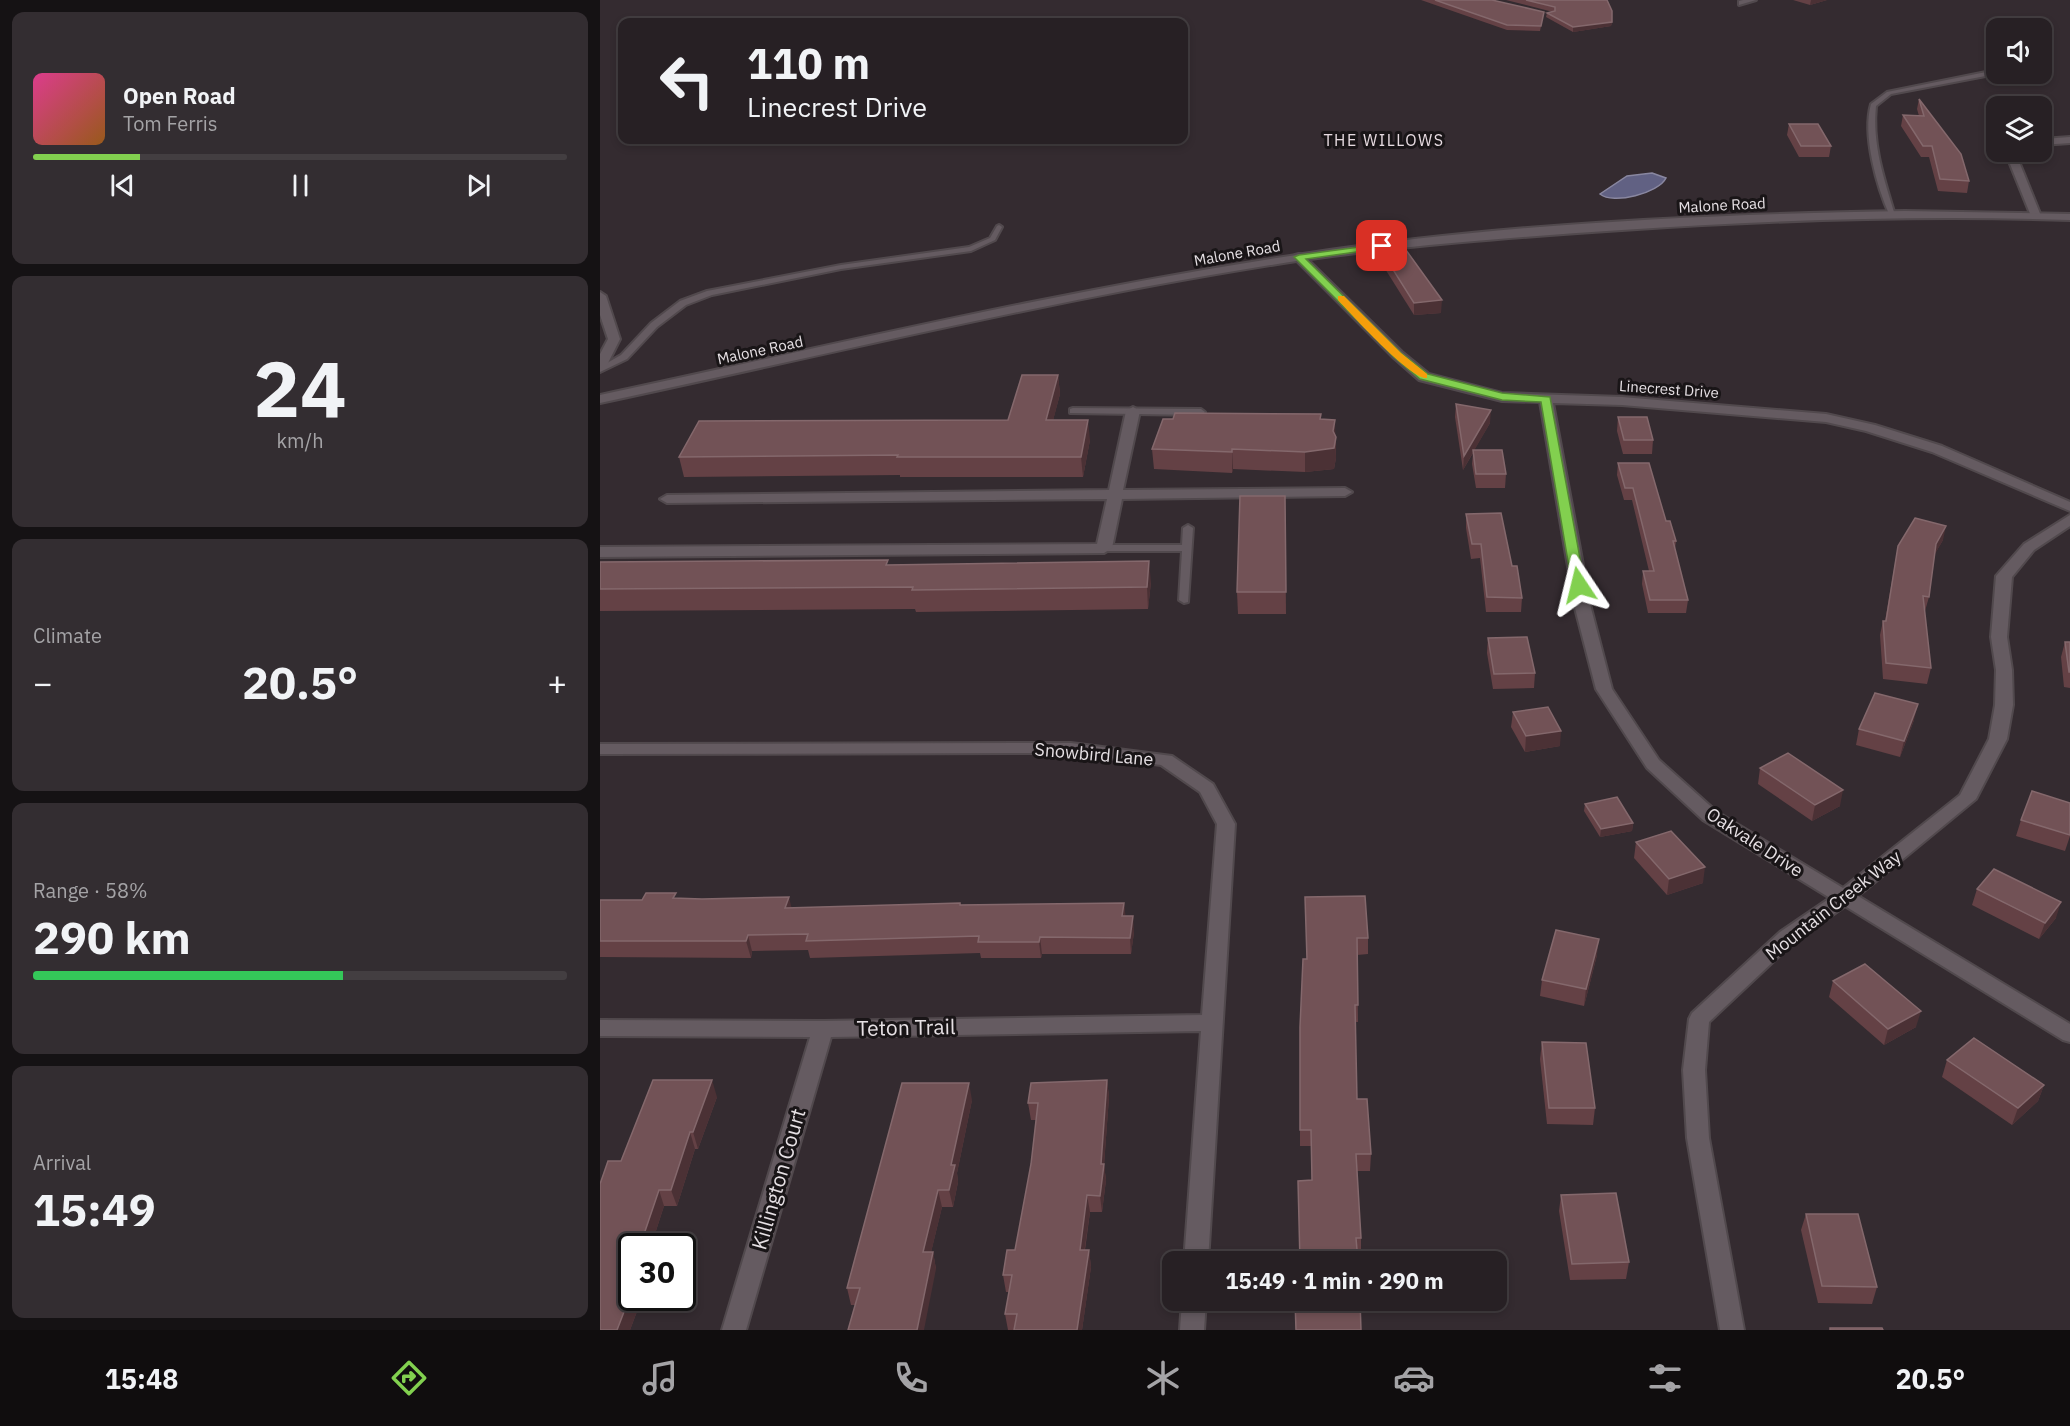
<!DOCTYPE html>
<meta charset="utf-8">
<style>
:root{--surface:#272024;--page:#332d31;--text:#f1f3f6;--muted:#a4a3a6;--line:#433e41;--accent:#82d04f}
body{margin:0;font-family:"IBM Plex Sans",sans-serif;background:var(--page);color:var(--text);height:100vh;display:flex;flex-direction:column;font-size:22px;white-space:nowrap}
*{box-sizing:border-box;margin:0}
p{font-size:20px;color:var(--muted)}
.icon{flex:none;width:33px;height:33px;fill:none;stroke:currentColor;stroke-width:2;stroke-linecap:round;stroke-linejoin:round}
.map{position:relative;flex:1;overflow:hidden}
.panel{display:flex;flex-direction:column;gap:12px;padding:12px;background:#151214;width:600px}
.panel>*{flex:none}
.top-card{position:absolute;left:18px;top:18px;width:570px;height:126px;border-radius:12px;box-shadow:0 3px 9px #0003,0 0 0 2px var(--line);background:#272024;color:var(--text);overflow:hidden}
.fabs{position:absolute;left:1386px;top:18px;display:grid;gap:12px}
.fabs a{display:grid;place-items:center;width:66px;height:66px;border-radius:12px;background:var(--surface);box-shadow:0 3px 9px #0003,0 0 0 2px var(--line);font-size:30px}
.speed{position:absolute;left:18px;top:1233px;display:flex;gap:12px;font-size:30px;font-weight:700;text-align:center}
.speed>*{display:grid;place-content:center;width:78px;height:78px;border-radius:50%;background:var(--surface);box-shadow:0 3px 9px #0003,0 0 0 2px var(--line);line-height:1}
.speed .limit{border:3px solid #111;border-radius:9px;background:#fff;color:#111}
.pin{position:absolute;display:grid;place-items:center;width:51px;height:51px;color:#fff;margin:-26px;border-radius:12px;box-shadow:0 3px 9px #0006}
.me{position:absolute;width:66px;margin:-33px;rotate:350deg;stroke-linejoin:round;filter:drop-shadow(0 0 4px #0008)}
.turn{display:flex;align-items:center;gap:21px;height:126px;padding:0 30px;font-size:27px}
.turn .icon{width:78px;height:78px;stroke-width:2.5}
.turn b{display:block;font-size:42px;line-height:51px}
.big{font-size:45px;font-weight:800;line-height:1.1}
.panel .card{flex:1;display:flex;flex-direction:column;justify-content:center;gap:9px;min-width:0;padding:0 21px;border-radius:12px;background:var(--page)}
.panel .dial{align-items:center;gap:0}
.dial b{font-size:78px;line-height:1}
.song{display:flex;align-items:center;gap:18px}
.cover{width:72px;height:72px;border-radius:9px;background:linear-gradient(135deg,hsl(330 70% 55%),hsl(30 70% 35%))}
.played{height:6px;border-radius:3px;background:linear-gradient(90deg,var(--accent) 20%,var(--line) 20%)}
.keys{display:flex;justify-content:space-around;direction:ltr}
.heat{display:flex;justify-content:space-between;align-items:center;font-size:33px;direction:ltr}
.charge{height:9px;border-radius:4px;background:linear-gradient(90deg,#34c759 58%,var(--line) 0)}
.trip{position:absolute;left:562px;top:1251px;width:345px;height:60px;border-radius:12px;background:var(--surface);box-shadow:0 3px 9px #0003,0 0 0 2px var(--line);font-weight:800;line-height:60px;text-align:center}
.tabs{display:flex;height:96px;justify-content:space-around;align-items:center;background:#100d0e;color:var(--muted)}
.tabs .icon{width:42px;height:42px}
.tabs .selected{color:var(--accent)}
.tabs b{font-size:27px;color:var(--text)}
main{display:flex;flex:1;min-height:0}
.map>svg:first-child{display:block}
.water{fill:#616183;stroke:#8987a0;stroke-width:1.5}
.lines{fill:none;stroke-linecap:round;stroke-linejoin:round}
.service-casing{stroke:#51494d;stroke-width:4}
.minor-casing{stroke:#51494d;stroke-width:4}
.tertiary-casing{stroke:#51494d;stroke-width:4}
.service{fill:#655b61;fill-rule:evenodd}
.minor{fill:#655b61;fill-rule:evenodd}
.tertiary{fill:#655b61;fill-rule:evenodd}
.wall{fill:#644145}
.shaded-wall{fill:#4b3135}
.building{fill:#725256;stroke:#84686c;stroke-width:1.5}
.route{fill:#82d04f;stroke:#548733;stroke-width:1.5}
.slow{fill:#f59e0b}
.labels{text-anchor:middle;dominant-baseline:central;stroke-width:6;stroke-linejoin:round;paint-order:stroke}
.far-street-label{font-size:15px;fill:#e6e0e4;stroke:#191517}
.far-neighbourhood-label{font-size:16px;letter-spacing:1.5px;fill:#e7dbe1;stroke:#191517}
.street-label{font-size:18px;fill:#e6e0e4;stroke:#191517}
.near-street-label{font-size:21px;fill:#e6e0e4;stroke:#191517}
</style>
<main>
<section class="panel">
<div class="card">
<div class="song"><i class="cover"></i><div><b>Open Road</b><p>Tom Ferris</p></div></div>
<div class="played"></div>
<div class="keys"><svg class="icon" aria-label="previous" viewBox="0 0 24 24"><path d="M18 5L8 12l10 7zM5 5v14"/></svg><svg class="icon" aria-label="pause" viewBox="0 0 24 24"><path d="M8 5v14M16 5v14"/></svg><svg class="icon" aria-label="next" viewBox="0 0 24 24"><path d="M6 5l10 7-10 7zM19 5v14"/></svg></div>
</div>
<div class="card dial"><b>24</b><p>km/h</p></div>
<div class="card"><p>Climate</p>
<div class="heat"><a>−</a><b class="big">20.5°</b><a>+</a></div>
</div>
<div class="card"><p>Range · 58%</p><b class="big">290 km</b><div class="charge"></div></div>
<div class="card"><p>Arrival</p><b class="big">15:49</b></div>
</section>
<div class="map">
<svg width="1470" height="1330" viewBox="0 0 1470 1330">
<rect width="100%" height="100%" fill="#342b30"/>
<path class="water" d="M1052 173 1066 178C1059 193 1013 205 1000 194L1027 176Z"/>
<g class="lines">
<g class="service-casing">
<g id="service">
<path d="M1396 70V74L1291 94 1276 106C1272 144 1284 179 1295 215L1290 216C1277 187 1262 135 1271 104L1287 92Z"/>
<polygon points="399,225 402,227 395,240 371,251 241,269 112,295 86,305 57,327 27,359 0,372 0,367 21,355 51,323 80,301 107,291 241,265 369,247 390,238 397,226"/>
<polygon points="473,408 601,409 605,412 601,415 470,413 470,409"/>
<polygon points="588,525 593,528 588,602 584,603 579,600 582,551 504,551 499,548 504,545 582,545 583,528"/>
</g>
</g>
<g class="minor-casing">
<g id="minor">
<polygon points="1143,0 1156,0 1139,5 1139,1"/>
<polygon points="1470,137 1470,143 1442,145 1442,139"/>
<polygon points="1414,152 1424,152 1420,164 1441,216 1440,218 1436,219 1431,216 1410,164"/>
<polygon points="699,254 703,255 802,352 829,374 902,393 1022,397 1226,414 1275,425 1342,446 1470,502 1470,511 1332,452 1266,431 1226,422 1022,405 953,403 991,608 1012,689 1059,760 1117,812 1243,888 1360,795 1389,739 1395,705 1396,670 1391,637 1396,576 1424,544 1470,515 1470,526 1434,550 1412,577 1407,637 1412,670 1413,705 1407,739 1376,799 1258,896 1470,1024 1470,1042 1463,1040 1245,906 1194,942 1109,1022 1105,1070 1109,1138 1144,1330 1120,1330 1087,1138 1083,1070 1089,1019 1092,1013 1180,932 1230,898 1103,820 1047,768 996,689 975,608 940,402 902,401 819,380 794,358 695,259 695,255"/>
<polygon points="0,292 6,296 20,339 6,367 0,371 0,354 8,339 0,315"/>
<polygon points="533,407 540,411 523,490 745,488 752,492 745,496 522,499 512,548 504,553 0,557 0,547 497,544 507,499 67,503 60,499 67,495 509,490 526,411"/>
<polygon points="471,743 572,756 613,784 635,824 608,1262 584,1262 601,1031 231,1037 146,1330 122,1330 210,1037 0,1036 0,1020 223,1021 602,1015 617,824 600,792 561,765 471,753 0,754 0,744"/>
<polygon points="582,1300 606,1300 604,1330 580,1330"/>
</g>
</g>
<g class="tertiary-casing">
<path id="tertiary" d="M1305 211 1470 214V220C1320 215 1172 220 1022 230 915 237 809 245 703 260 466 296 234 353 0 403V395C234 345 466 289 703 254 900 224 1105 214 1305 211Z"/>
</g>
<use href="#service" class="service"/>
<use href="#minor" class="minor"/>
<use href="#tertiary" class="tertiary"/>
</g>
<g class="wall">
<polygon points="821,0 892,0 944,12 943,17 940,31 907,30"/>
<polygon points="906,0 1007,0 1012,22 1011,26 973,32 946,17 947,13 953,12"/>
<polygon points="1193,0 1227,0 1210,5"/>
<polygon points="1319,99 1369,181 1367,193 1338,191 1329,157 1321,157 1301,126 1303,115 1319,116 1317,109"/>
<polygon points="1189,124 1231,146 1229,157 1199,157 1187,135"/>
<polygon points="782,252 841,313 814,315 782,264"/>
<polygon points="458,375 460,394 453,420 490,440 483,477 300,477 300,475 84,477 79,457 408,420"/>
<polygon points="856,404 890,423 874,450 906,474 905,488 876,488 872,464 873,453 863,470 855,417"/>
<polygon points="721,414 721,420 735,435 736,437 736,458 734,469 705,472 633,469 632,473 554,469 552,449 573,419"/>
<polygon points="1018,417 1053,440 1052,454 1023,454 1017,431"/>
<polygon points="1018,463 1066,521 1076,541 1075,549 1088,600 1086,613 1048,613 1042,584 1043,571 1049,571 1032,500 1024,500 1017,475"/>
<polygon points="685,496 686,614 638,614 637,592"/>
<polygon points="866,514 912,566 922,598 921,612 886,612 880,558 871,559 866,528"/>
<polygon points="1343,540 1334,555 1329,597 1325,611 1324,611 1331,668 1327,684 1283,679 1280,635 1283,621 1285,621 1298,546"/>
<polygon points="0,562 289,565 551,582 548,609 316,612 315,609 0,611"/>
<polygon points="888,638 935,673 934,688 893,689 887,653"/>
<polygon points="1465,642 1470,642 1470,688 1464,687 1461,657"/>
<polygon points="913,712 960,746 925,752 911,727"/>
<polygon points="1314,720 1300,757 1256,745 1259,729"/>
<polygon points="1160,768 1240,806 1212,821 1158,784"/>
<polygon points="1470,803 1470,836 1465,851 1416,836 1421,820"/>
<polygon points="985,804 1033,823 1032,831 1000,837 984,811"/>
<polygon points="1036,842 1103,883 1067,895 1034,858"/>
<polygon points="1377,889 1456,918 1439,939 1372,905"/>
<polygon points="705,897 768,938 768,954 757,955 758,1022 755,1022 757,1099 771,1154 770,1171 757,1171 761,1238 761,1255 757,1255 712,1180 711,1146 700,1146 700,1130 707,959"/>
<polygon points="77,899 191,908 360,903 361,905 524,903 525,916 534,932 531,954 442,954 441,958 381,958 380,953 210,958 208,950 152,951 151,958 0,957 0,900 42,900"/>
<polygon points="997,955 984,1006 940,996 942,980"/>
<polygon points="1233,981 1316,1027 1284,1045 1229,997"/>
<polygon points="942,1042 995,1108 993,1125 947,1124 940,1059"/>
<polygon points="1347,1060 1444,1085 1438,1101 1412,1125 1342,1077"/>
<polygon points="507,1080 509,1097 504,1165 506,1180 502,1212 490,1212 485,1250 489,1250 491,1267 482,1330 408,1330 405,1314 409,1292 406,1292 403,1275 415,1250 431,1164 436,1120 431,1120 428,1103"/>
<polygon points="117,1097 98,1149 95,1149 77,1206 64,1206 51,1246 32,1246 32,1298 42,1298 30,1330 0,1330 21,1161"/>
<polygon points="372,1100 357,1173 358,1182 353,1207 342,1207 331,1252 333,1252 336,1269 255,1305 251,1305 247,1288"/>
<polygon points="961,1195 1029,1262 1026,1279 970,1280 959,1211"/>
<polygon points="1206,1214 1277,1287 1272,1304 1218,1303 1201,1230"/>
</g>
<g class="shaded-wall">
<polygon points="1211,0 1227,0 1210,5"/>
<polygon points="1012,22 1011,26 973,32 973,27"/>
<polygon points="842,300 841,313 814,315 814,303"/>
<polygon points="458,375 460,394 448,440 446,420"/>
<polygon points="891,410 890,423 863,470 864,456"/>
<polygon points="488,420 490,440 483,477 481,457"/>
<polygon points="735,420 736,458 734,469 705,472 705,452 733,431"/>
<polygon points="632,449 633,469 632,473"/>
<polygon points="1346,526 1343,540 1332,559 1336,544"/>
<polygon points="549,561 551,582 548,609 547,587"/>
<polygon points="1318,704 1314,720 1300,757 1304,741"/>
<polygon points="961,731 960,746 925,752 926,736"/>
<polygon points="1243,790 1240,806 1212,821 1215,805"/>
<polygon points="1033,823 1032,831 1000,837 1001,829"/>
<polygon points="1105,867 1103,883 1067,895 1069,879"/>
<polygon points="189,897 193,914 185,908"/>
<polygon points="1461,902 1456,918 1439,939 1445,923"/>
<polygon points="524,903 526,920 522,916"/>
<polygon points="533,916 534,932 531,954 530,938"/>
<polygon points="148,935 152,951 151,958 146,941"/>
<polygon points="440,937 442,954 441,958 439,942"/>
<polygon points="999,939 997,955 984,1006 986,989"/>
<polygon points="1321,1011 1316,1027 1284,1045 1288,1029"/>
<polygon points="112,1080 117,1097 98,1149 93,1132"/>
<polygon points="507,1080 509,1097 504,1165 506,1180 502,1212 500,1196 501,1164"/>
<polygon points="369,1083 372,1100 357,1173 358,1182 353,1207 349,1190 351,1165"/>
<polygon points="1444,1085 1438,1101 1412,1125 1418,1108"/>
<polygon points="90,1132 95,1149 77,1206 71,1190"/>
<polygon points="59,1190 64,1206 51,1246 40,1246"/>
<polygon points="338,1190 342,1207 327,1269 323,1252"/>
<polygon points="487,1195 490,1212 482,1267 480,1250"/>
<polygon points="489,1250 491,1267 482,1330 477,1330"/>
<polygon points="333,1252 336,1269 324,1330 317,1330"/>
<polygon points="32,1291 32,1298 42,1298 30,1330 17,1330"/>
</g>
<g class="building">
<polygon points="835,0 892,0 944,12 941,26 907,25"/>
<polygon points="926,0 1007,0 1012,11 1012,22 973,27 947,13 955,11 955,7"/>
<polygon points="1319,99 1361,154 1369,181 1340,179 1332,146 1323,146 1303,115 1324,116"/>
<polygon points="1189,124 1218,124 1231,146 1201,146"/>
<polygon points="806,250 842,300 814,303 782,252"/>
<polygon points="422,375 458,375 446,420 488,420 481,457 297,457 298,455 79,457 99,421 408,420"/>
<polygon points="856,404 891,410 864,456"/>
<polygon points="575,413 721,414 720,419 735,420 733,431 736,437 734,448 705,452 632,449 632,452 552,449 563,419 573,419"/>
<polygon points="1018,417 1047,417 1053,440 1024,440"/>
<polygon points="873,450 902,450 906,474 876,474"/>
<polygon points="1018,463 1049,463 1066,521 1070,521 1076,541 1073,541 1088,600 1050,600 1043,571 1054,571 1033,488 1025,488"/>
<polygon points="640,496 685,496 686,592 637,592"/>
<polygon points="901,513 912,566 917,566 922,598 887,597 881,544 872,544 866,514"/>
<polygon points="1315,518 1346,526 1336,544 1329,597 1323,596 1331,668 1286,663 1283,621 1286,621 1298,546"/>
<polygon points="288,560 286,565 549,561 547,587 312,590 313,587 0,589 0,562"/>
<polygon points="927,637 935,673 894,674 888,638"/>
<polygon points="1465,642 1470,642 1470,672 1469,672"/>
<polygon points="1275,693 1318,704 1304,741 1259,729"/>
<polygon points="948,707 961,731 926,736 913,712"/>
<polygon points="1188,753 1243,790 1215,805 1160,768"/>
<polygon points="1432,791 1470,803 1470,835 1421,820"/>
<polygon points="1017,797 1033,823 1001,829 985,804"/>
<polygon points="1071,831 1105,867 1069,879 1036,842"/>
<polygon points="1394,869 1461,902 1445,923 1377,889"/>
<polygon points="46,893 76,893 73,898 102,899 189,897 185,908 360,903 360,905 524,903 522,916 533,916 530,938 440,937 439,942 378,942 379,936 206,941 208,934 148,935 146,941 0,941 0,900 42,900"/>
<polygon points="765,896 768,938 757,938 758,1005 755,1005 757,1099 767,1099 771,1154 756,1154 761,1238 756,1238 758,1262 700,1262 698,1181 712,1180 711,1130 700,1130 700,1027 703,959 707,959 705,897"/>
<polygon points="956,930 999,939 986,989 942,980"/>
<polygon points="1265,964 1321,1011 1288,1029 1233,981"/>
<polygon points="1374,1038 1444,1085 1418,1108 1347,1060"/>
<polygon points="942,1042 986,1043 995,1108 949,1108"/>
<polygon points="53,1080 112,1080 93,1132 90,1132 71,1190 59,1190 40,1246 48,1246 32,1246 32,1291 17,1330 0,1330 0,1184 8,1161 21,1161"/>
<polygon points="507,1080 501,1164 504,1164 500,1196 487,1195 480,1250 489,1250 477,1330 414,1330 417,1314 405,1314 412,1275 403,1275 407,1250 415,1250 431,1164 438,1103 428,1103 431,1083"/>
<polygon points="302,1083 369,1083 351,1165 355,1165 349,1190 338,1190 323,1252 333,1252 317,1330 248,1330 260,1288 247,1288"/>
<polygon points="1016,1193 1029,1262 972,1264 961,1195"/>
<polygon points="1206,1214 1258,1214 1277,1287 1222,1286"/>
<polygon points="695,1300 760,1300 761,1330 696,1330"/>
<polygon points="1230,1328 1282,1328 1283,1330 1230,1330"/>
</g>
<polygon class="route" points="782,244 785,244 785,248 706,259 801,353 828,374 902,393 950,397 985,585 983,588 979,589 972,585 941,402 902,400 820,379 794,357 694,257 699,255"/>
<path class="slow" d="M738 296H744L801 353 827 374V378C812 381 751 314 738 300Z"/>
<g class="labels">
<g class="far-street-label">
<text transform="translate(1122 205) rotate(-3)">Malone Road</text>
<text transform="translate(637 253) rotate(-10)">Malone Road</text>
<text transform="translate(160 350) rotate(-12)">Malone Road</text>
<text transform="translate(1069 389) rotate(4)">Linecrest Drive</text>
</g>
<g class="far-neighbourhood-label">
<text x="784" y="140">THE WILLOWS</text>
</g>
<g class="street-label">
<text transform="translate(494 754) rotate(5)">Snowbird Lane</text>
<text transform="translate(1155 842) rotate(33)">Oakvale Drive</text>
<text transform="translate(1233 905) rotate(-38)">Mountain Creek Way</text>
</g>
<g class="near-street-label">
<text transform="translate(306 1027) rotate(-1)">Teton Trail</text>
<text transform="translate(178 1179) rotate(-74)">Killington Court</text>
</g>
</g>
</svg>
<div class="fabs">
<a><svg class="icon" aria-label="sound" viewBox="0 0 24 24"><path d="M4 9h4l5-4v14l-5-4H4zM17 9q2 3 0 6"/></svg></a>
<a><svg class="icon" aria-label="layers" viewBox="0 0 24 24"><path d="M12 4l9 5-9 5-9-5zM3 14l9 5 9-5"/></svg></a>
</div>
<div class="speed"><div class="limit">30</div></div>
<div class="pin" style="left:782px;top:246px;background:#d93025"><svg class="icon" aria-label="arrive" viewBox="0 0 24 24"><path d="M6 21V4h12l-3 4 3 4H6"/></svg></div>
<svg class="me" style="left:979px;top:585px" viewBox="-20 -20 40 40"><path d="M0-17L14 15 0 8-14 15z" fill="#82d04f" stroke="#fff" stroke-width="4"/></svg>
<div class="trip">15:49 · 1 min · 290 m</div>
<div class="top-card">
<div class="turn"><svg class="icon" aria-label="left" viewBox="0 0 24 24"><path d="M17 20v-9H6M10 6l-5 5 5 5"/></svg><div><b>110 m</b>Linecrest Drive</div></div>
</div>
</div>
</main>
<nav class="tabs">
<b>15:48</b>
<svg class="icon selected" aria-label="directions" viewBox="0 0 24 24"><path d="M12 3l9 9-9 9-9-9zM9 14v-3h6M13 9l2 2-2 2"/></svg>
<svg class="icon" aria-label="music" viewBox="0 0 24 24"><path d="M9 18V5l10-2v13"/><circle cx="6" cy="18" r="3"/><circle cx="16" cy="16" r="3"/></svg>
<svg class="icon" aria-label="phone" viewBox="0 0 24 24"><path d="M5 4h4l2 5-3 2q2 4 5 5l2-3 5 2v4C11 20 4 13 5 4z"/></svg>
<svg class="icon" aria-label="climate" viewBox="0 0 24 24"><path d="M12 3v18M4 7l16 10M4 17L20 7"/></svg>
<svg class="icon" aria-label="car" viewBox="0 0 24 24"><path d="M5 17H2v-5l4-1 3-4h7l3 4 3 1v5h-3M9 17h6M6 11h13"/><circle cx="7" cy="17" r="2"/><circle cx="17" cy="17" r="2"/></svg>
<svg class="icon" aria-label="filters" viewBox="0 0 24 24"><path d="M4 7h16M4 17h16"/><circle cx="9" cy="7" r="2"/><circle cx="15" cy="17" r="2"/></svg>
<b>20.5°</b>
</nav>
